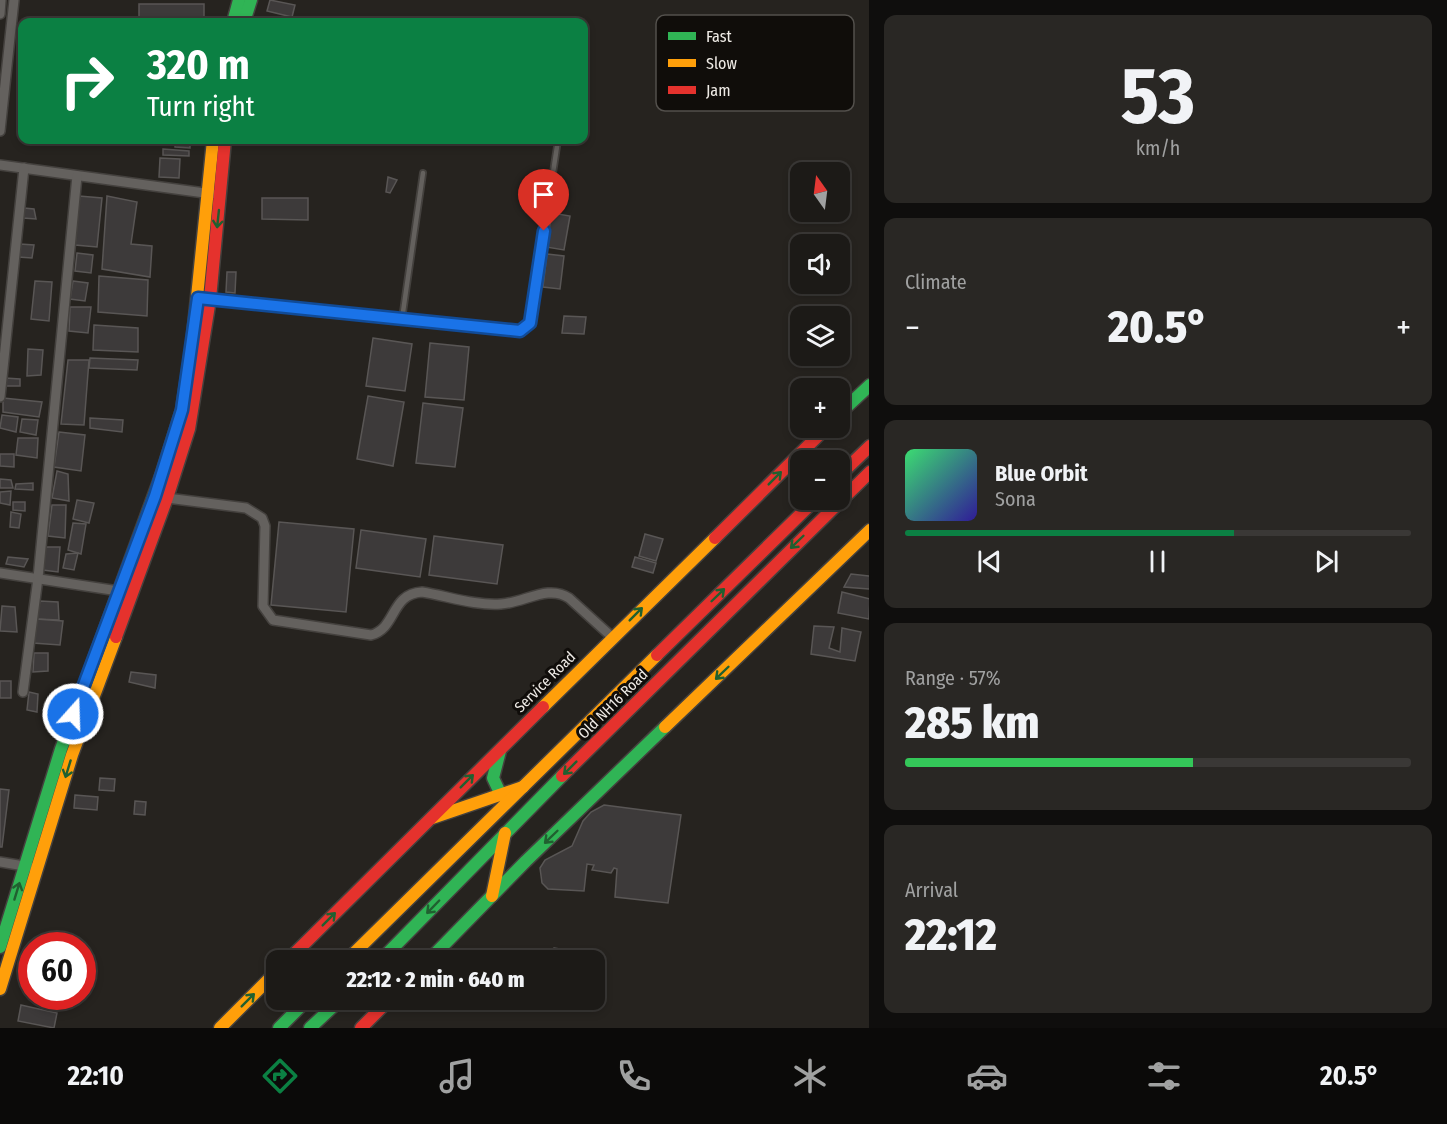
<!DOCTYPE html>
<meta charset="utf-8">
<style>
:root{--surface:#1c1a17;--page:#292724;--text:#f1f3f6;--muted:#a0a1a1;--line:#3a3836;--accent:#0b8043}
body{margin:0;font-family:"Fira Sans Condensed",sans-serif;background:var(--page);color:var(--text);height:100vh;display:flex;flex-direction:column;font-size:22px;white-space:nowrap}
*{box-sizing:border-box;margin:0}
p{font-size:20px;color:var(--muted)}
.icon{flex:none;width:33px;height:33px;fill:none;stroke:currentColor;stroke-width:2;stroke-linecap:round;stroke-linejoin:round}
.map{position:relative;flex:1;overflow:hidden}
.drawer{display:flex;flex-direction:column;gap:15px;padding:15px;background:#0f0e0d;width:578px}
.drawer>*{flex:none}
.banner{position:absolute;left:18px;top:18px;width:570px;height:126px;border-radius:12px;box-shadow:0 3px 9px #0003,0 0 0 2px var(--line);background:#0b8043;color:#fff;overflow:hidden}
.needle{width:39px;rotate:346deg}
.fabs{position:absolute;left:790px;top:162px;display:grid;gap:12px}
.fabs a{display:grid;place-items:center;width:60px;height:60px;border-radius:12px;background:var(--surface);box-shadow:0 3px 9px #0003,0 0 0 2px var(--line);font-size:30px}
.speed{position:absolute;left:18px;top:932px;display:flex;gap:12px;font-size:30px;font-weight:700;text-align:center}
.speed>*{display:grid;place-content:center;width:78px;height:78px;border-radius:50%;background:var(--surface);box-shadow:0 3px 9px #0003,0 0 0 2px var(--line);line-height:1}
.speed .limit{border:9px solid #d22;background:#fff;color:#111}
.pin{position:absolute;display:grid;place-items:center;width:51px;height:51px;color:#fff;margin:-62px -26px;border-radius:50% 50% 50% 0;rotate:-45deg;box-shadow:0 0 6px #0007}
.pin .icon{rotate:45deg}
.me{position:absolute;width:66px;margin:-33px;rotate:20deg;stroke-linejoin:round;filter:drop-shadow(0 0 4px #0008)}
.turn{display:flex;align-items:center;gap:21px;height:126px;padding:0 30px;font-size:27px}
.turn .icon{width:78px;height:78px;stroke-width:2.5}
.turn b{display:block;font-size:42px;line-height:51px}
.big{font-size:45px;font-weight:800;line-height:1.1}
.drawer .card{flex:1;display:flex;flex-direction:column;justify-content:center;gap:9px;min-width:0;padding:0 21px;border-radius:12px;background:var(--page)}
.drawer .dial{align-items:center;gap:0}
.dial b{font-size:78px;line-height:1}
.song{display:flex;align-items:center;gap:18px}
.cover{width:72px;height:72px;border-radius:9px;background:linear-gradient(135deg,hsl(140 70% 55%),hsl(250 70% 35%))}
.played{height:6px;border-radius:3px;background:linear-gradient(90deg,var(--accent) 65%,var(--line) 65%)}
.keys{display:flex;justify-content:space-around;direction:ltr}
.heat{display:flex;justify-content:space-between;align-items:center;font-size:33px;direction:ltr}
.charge{height:9px;border-radius:4px;background:linear-gradient(90deg,#34c759 57%,var(--line) 0)}
.trip{position:absolute;left:266px;top:950px;width:339px;height:60px;border-radius:12px;background:var(--surface);box-shadow:0 3px 9px #0003,0 0 0 2px var(--line);font-weight:800;line-height:60px;text-align:center}
.dock{display:flex;height:96px;justify-content:space-around;align-items:center;background:#0b0a09;color:var(--muted)}
.dock .icon{width:42px;height:42px}
.dock .on{color:var(--accent)}
.dock b{font-size:27px;color:var(--text)}
main{display:flex;flex:1;min-height:0}
.map>svg:first-child{display:block}
.building{fill:#3d3a3a;stroke:#595655;stroke-width:1.5}
.lines{fill:none;stroke-linecap:round;stroke-linejoin:round}
.lane-casing{stroke:#44413e;stroke-width:8}
.street-casing{stroke:#44413e;stroke-width:12}
.fast-casing{stroke:#44413e;stroke-width:15}
.slow-casing{stroke:#44413e;stroke-width:15}
.jam-casing{stroke:#44413e;stroke-width:15}
.lane{stroke:#64615e;stroke-width:4.5}
.street{stroke:#64615e;stroke-width:9}
.fast{stroke:#30b455;stroke-width:12}
.slow{stroke:#ff9f0a;stroke-width:12}
.jam{stroke:#e5322d;stroke-width:12}
.oneway{stroke:#206030}
.route-casing{stroke:#114b97;stroke-width:15}
.route{stroke:#1a73e8;stroke-width:10}
.labels{text-anchor:middle;dominant-baseline:central;stroke-width:6;stroke-linejoin:round;paint-order:stroke}
.street-label{font-size:15px;fill:#efebe6;stroke:#100d0a}
.key{fill:#100d0a;stroke:#53504c;stroke-width:1.5}
.key-label{font-size:16px;fill:#efebe6}
</style>
<main>
<div class="map">
<svg width="870" height="1028" viewBox="0 0 870 1028">
<rect width="100%" height="100%" fill="#26231f"/>
<g class="building">
<polygon points="270,0 295,5 292,17 267,11"/>
<rect x="139" y="4" width="65" height="18"/>
<polygon points="175,140 190,141 190,148 175,147"/>
<polygon points="163,149 189,151 189,156 163,155"/>
<polygon points="160,158 180,159 179,178 159,177"/>
<polygon points="388,177 397,180 390,193 386,192"/>
<polygon points="79,196 102,198 97,247 75,245"/>
<polygon points="107,196 137,202 131,244 152,246 150,277 102,269"/>
<polygon points="262,198 308,198 308,220 262,219"/>
<polygon points="24,208 34,209 36,219 23,218"/>
<polygon points="552,213 570,216 564,250 546,247"/>
<polygon points="20,244 34,245 32,258 18,257"/>
<polygon points="77,253 93,255 91,273 75,271"/>
<polygon points="547,254 564,256 560,289 543,287"/>
<polygon points="227,272 236,272 235,293 226,292"/>
<polygon points="99,276 148,280 147,316 98,312"/>
<polygon points="35,281 52,282 49,321 31,319"/>
<polygon points="73,281 88,283 85,301 70,299"/>
<polygon points="70,307 91,307 88,333 69,331"/>
<polygon points="564,316 586,317 584,334 562,333"/>
<polygon points="94,325 138,328 138,352 93,350"/>
<polygon points="373,338 412,344 405,391 366,386"/>
<polygon points="430,343 469,347 464,400 425,397"/>
<polygon points="28,349 43,350 41,375 27,376"/>
<polygon points="90,358 138,360 137,370 89,368"/>
<polygon points="68,360 89,360 84,425 61,424"/>
<polygon points="5,378 20,379 20,386 5,386"/>
<polygon points="368,396 404,402 393,466 357,459"/>
<polygon points="3,398 42,402 39,417 3,412"/>
<polygon points="423,403 463,408 455,467 416,463"/>
<polygon points="2,415 18,417 16,432 0,428"/>
<polygon points="90,418 123,420 122,432 90,428"/>
<polygon points="22,419 38,420 36,435 20,432"/>
<polygon points="59,432 85,435 81,471 54,467"/>
<polygon points="18,438 38,438 37,458 16,455"/>
<polygon points="0,454 14,454 14,467 0,466"/>
<polygon points="57,471 68,474 69,501 52,498"/>
<polygon points="0,479 11,480 13,488 0,488"/>
<polygon points="33,483 33,490 15,489 16,484"/>
<polygon points="11,491 10,505 0,503 0,492"/>
<polygon points="77,500 94,503 89,523 73,519"/>
<polygon points="13,502 25,502 25,511 13,510"/>
<polygon points="52,505 66,505 65,538 48,536"/>
<polygon points="11,512 21,514 19,528 10,527"/>
<polygon points="279,522 354,529 346,612 271,605"/>
<polygon points="73,523 86,524 81,554 68,550"/>
<polygon points="361,530 426,539 420,577 356,568"/>
<polygon points="645,534 663,539 656,561 639,556"/>
<polygon points="434,536 503,545 497,584 429,575"/>
<polygon points="45,547 60,547 58,572 43,570"/>
<polygon points="78,553 74,570 63,568 66,554"/>
<polygon points="8,557 28,559 24,567 6,564"/>
<polygon points="635,557 656,563 653,573 632,567"/>
<polygon points="851,574 870,576 870,589 844,587"/>
<polygon points="842,592 870,599 869,619 838,613"/>
<polygon points="40,601 58,602 59,620 36,619"/>
<polygon points="2,606 15,607 17,632 0,631"/>
<polygon points="36,619 63,621 60,645 33,643"/>
<polygon points="814,626 834,627 829,648 840,652 842,628 861,632 855,661 811,654"/>
<polygon points="34,653 48,653 48,671 33,672"/>
<polygon points="131,672 156,675 155,688 129,682"/>
<rect x="0" y="681" width="11" height="17"/>
<polygon points="29,692 38,694 37,712 27,710"/>
<polygon points="100,778 115,779 114,791 99,790"/>
<polygon points="0,789 9,790 2,847 0,847"/>
<polygon points="75,795 98,797 97,810 74,808"/>
<polygon points="135,801 146,802 145,815 134,814"/>
<polygon points="604,805 681,815 668,903 615,897 617,869 614,868 611,873 592,870 594,865 587,864 584,891 548,889 542,883 540,868 545,860 572,846 583,821 591,812"/>
<polygon points="554,948 584,953 583,960 553,957"/>
<polygon points="21,1005 57,1013 54,1028 18,1021"/>
</g>
<g class="lines">
<g class="lane-casing">
<g id="lane">
<polyline points="212,300 520,331 530,323 558,140"/>
<polyline points="402,319 423,173"/>
</g>
</g>
<g class="street-casing">
<g id="street">
<polyline points="0,14 1,0"/>
<polyline points="0,131 14,0"/>
<polyline points="0,165 212,194"/>
<polyline points="0,397 24,168"/>
<path d="M167 498 246 508 262 518 265 526 263 606 273 620 371 635C397 628 390 594 422 592 447 596 476 606 501 604 524 603 548 584 569 598L612 637"/>
<polyline points="0,573 125,592"/>
<polyline points="23,692 38,578 77,176"/>
<polyline points="0,862 30,867"/>
</g>
</g>
<g class="fast-casing">
<g id="fast">
<polyline points="233,22 239,0"/>
<polyline points="244,22 251,0"/>
<polyline points="840,413 870,385"/>
<polyline points="500,751 493,778 501,795"/>
<polyline points="0,947 61,749 161,476"/>
<polyline points="381,960 562,776"/>
<polyline points="429,960 526,861 665,727"/>
<polyline points="279,1028 308,999"/>
<polyline points="310,1028 341,999"/>
</g>
</g>
<g class="slow-casing">
<g id="slow">
<polyline points="161,476 182,410 192,346 213,140"/>
<polyline points="543,707 715,538"/>
<polyline points="665,727 870,530"/>
<polyline points="432,818 523,787"/>
<polyline points="492,896 505,833"/>
<polyline points="347,960 657,655"/>
<polyline points="0,989 72,755 116,637"/>
<polyline points="220,1028 276,972"/>
</g>
</g>
<g class="jam-casing">
<g id="jam">
<polyline points="840,475 870,446"/>
<polyline points="715,538 826,428"/>
<polyline points="116,637 167,498 189,429 210,299 225,140"/>
<polyline points="657,655 815,500"/>
<polyline points="562,776 870,472"/>
<polyline points="288,960 543,707"/>
<polyline points="361,1028 390,999"/>
</g>
</g>
<use href="#lane" class="lane"/>
<use href="#street" class="street"/>
<use href="#fast" class="fast"/>
<use href="#slow" class="slow"/>
<use href="#jam" class="jam"/>
</g>
<defs><path id="oneway-shaft" d="M-6 0H5M1.5-3L5.5 0L1.5 3" fill="none" stroke-width="1.6" stroke-linecap="round" stroke-linejoin="round" transform="scale(1.5)"/></defs>
<g class="oneway">
<use href="#oneway-shaft" transform="translate(218 219) rotate(96)"/>
<use href="#oneway-shaft" transform="translate(775 478) rotate(-45)"/>
<use href="#oneway-shaft" transform="translate(797 542) rotate(136)"/>
<use href="#oneway-shaft" transform="translate(718 595) rotate(-44)"/>
<use href="#oneway-shaft" transform="translate(636 614) rotate(-45)"/>
<use href="#oneway-shaft" transform="translate(722 673) rotate(136)"/>
<use href="#oneway-shaft" transform="translate(570 768) rotate(135)"/>
<use href="#oneway-shaft" transform="translate(68 769) rotate(107)"/>
<use href="#oneway-shaft" transform="translate(467 781) rotate(-45)"/>
<use href="#oneway-shaft" transform="translate(551 837) rotate(136)"/>
<use href="#oneway-shaft" transform="translate(17 891) rotate(-73)"/>
<use href="#oneway-shaft" transform="translate(433 907) rotate(134)"/>
<use href="#oneway-shaft" transform="translate(329 919) rotate(-45)"/>
<use href="#oneway-shaft" transform="translate(248 1000) rotate(-45)"/>
</g>
<g class="lines">
<g class="route-casing">
<polyline id="route" points="73,714 155,496 182,410 198,298 520,331 530,323 544,231"/>
</g>
<use href="#route" class="route"/>
</g>
<g class="labels">
<g class="street-label">
<text transform="translate(545 682) rotate(-45)">Service Road</text>
<text transform="translate(613 704) rotate(-45)">Old NH16 Road</text>
</g>
</g>
<rect x="656" y="15" width="198" height="96" rx="9" class="key"/>
<rect x="668" y="32" width="28" height="8" fill="#30b455"/>
<rect x="668" y="59" width="28" height="8" fill="#ff9f0a"/>
<rect x="668" y="86" width="28" height="8" fill="#e5322d"/>
<g class="key-label">
<text x="706" y="42">Fast</text>
<text x="706" y="69">Slow</text>
<text x="706" y="96">Jam</text>
</g>
</svg>
<div class="fabs">
<a><svg class="needle" viewBox="-14 -14 28 28"><path d="M0-13l5 13h-10z" fill="#e53935"/><path d="M0 13l5-13h-10z" fill="#a0a1a1"/></svg></a>
<a><svg class="icon" aria-label="sound" viewBox="0 0 24 24"><path d="M4 9h4l5-4v14l-5-4H4zM17 9q2 3 0 6"/></svg></a>
<a><svg class="icon" aria-label="layers" viewBox="0 0 24 24"><path d="M12 4l9 5-9 5-9-5zM3 14l9 5 9-5"/></svg></a>
<a>+</a>
<a>−</a>
</div>
<div class="speed"><div class="limit">60</div></div>
<div class="pin" style="left:544px;top:231px;background:#d93025"><svg class="icon" aria-label="arrive" viewBox="0 0 24 24"><path d="M6 21V4h12l-3 4 3 4H6"/></svg></div>
<svg class="me" style="left:73px;top:714px" viewBox="-20 -20 40 40"><circle r="17" fill="#1a73e8" stroke="#fff" stroke-width="3"/><path d="M0-11L8 9 0 5-8 9z" fill="#fff"/></svg>
<div class="trip">22:12 · 2 min · 640 m</div>
<div class="banner">
<div class="turn"><svg class="icon" aria-label="right" viewBox="0 0 24 24"><path d="M7 20v-9h11M14 6l5 5-5 5"/></svg><div><b>320 m</b>Turn right</div></div>
</div>
</div>
<section class="drawer">
<div class="card dial"><b>53</b><p>km/h</p></div>
<div class="card"><p>Climate</p>
<div class="heat"><a>−</a><b class="big">20.5°</b><a>+</a></div>
</div>
<div class="card">
<div class="song"><i class="cover"></i><div><b>Blue Orbit</b><p>Sona</p></div></div>
<div class="played"></div>
<div class="keys"><svg class="icon" aria-label="previous" viewBox="0 0 24 24"><path d="M18 5L8 12l10 7zM5 5v14"/></svg><svg class="icon" aria-label="pause" viewBox="0 0 24 24"><path d="M8 5v14M16 5v14"/></svg><svg class="icon" aria-label="next" viewBox="0 0 24 24"><path d="M6 5l10 7-10 7zM19 5v14"/></svg></div>
</div>
<div class="card"><p>Range · 57%</p><b class="big">285 km</b><div class="charge"></div></div>
<div class="card"><p>Arrival</p><b class="big">22:12</b></div>
</section>
</main>
<nav class="dock">
<b>22:10</b>
<svg class="icon on" aria-label="directions" viewBox="0 0 24 24"><path d="M12 3l9 9-9 9-9-9zM9 14v-3h6M13 9l2 2-2 2"/></svg>
<svg class="icon" aria-label="music" viewBox="0 0 24 24"><path d="M9 18V5l10-2v13"/><circle cx="6" cy="18" r="3"/><circle cx="16" cy="16" r="3"/></svg>
<svg class="icon" aria-label="phone" viewBox="0 0 24 24"><path d="M5 4h4l2 5-3 2q2 4 5 5l2-3 5 2v4C11 20 4 13 5 4z"/></svg>
<svg class="icon" aria-label="climate" viewBox="0 0 24 24"><path d="M12 3v18M4 7l16 10M4 17L20 7"/></svg>
<svg class="icon" aria-label="car" viewBox="0 0 24 24"><path d="M5 17H2v-5l4-1 3-4h7l3 4 3 1v5h-3M9 17h6M6 11h13"/><circle cx="7" cy="17" r="2"/><circle cx="17" cy="17" r="2"/></svg>
<svg class="icon" aria-label="filters" viewBox="0 0 24 24"><path d="M4 7h16M4 17h16"/><circle cx="9" cy="7" r="2"/><circle cx="15" cy="17" r="2"/></svg>
<b>20.5°</b>
</nav>
